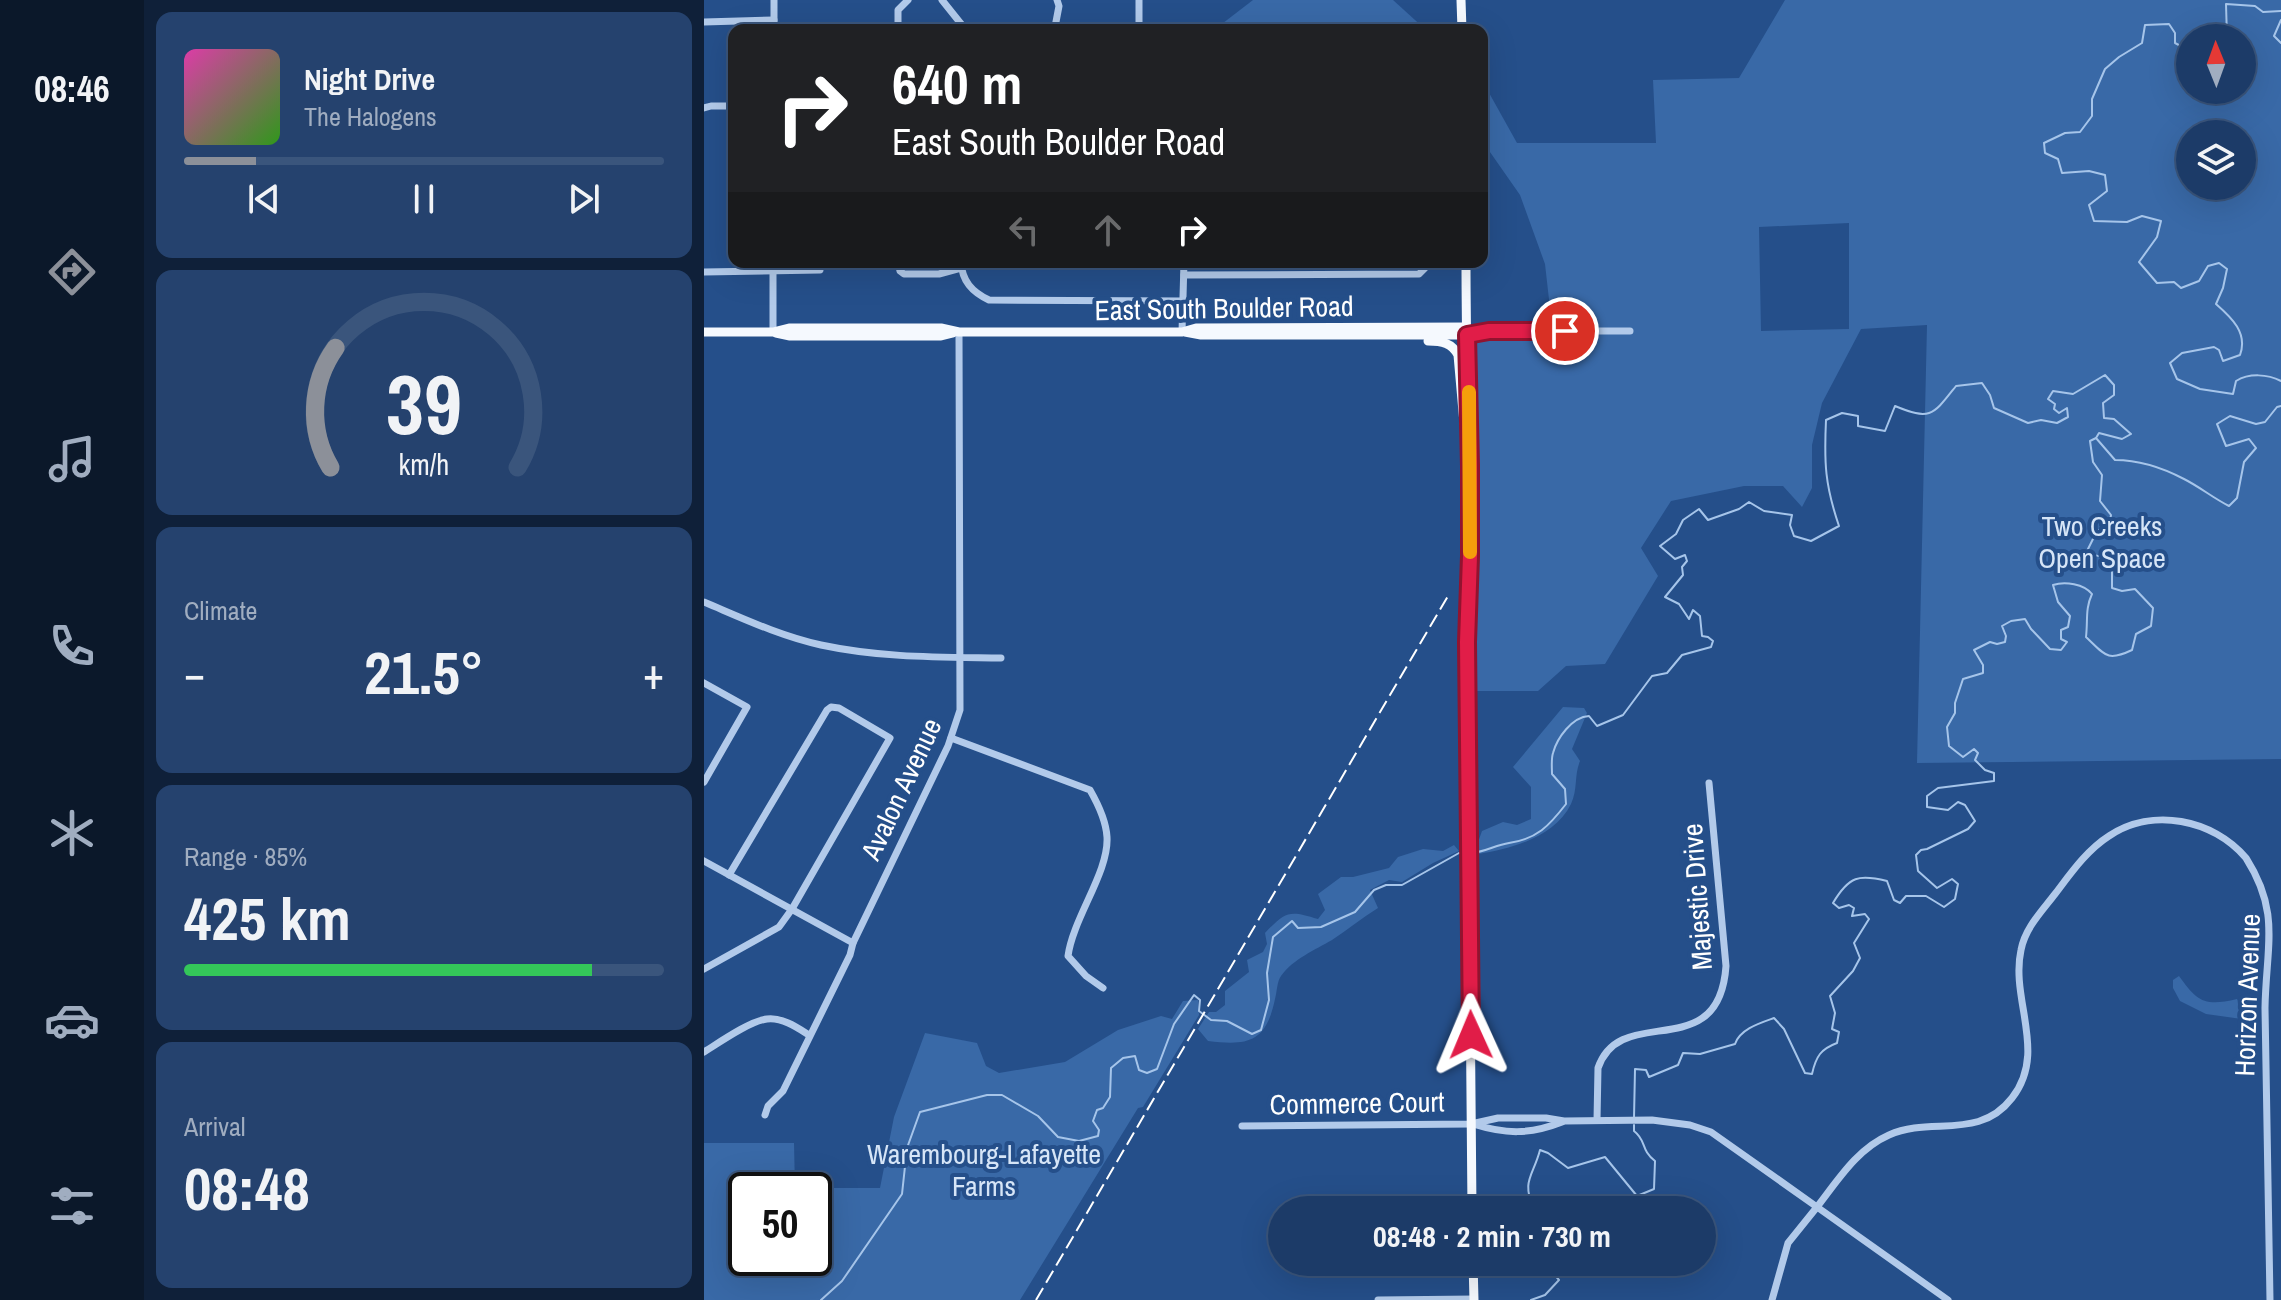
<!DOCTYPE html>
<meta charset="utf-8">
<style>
:root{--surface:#1c3b68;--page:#25426e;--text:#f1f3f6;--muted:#a0adc0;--line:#3a557c;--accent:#8c9099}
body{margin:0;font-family:"Archivo Narrow",sans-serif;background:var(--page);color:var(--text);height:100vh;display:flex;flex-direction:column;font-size:30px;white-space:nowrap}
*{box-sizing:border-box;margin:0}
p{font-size:26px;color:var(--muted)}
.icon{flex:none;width:44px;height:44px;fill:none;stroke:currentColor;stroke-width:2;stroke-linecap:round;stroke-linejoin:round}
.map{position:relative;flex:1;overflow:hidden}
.panel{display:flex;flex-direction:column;gap:12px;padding:12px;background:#0f2039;width:560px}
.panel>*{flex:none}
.hud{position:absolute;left:24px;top:24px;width:760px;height:244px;border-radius:16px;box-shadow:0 8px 32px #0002,0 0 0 2px var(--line);background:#202124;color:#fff;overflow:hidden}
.needle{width:52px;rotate:359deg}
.controls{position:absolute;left:1472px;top:24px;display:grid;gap:16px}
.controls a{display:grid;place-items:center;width:80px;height:80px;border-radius:50%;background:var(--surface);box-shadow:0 8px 32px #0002,0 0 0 2px var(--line);font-size:40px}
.speed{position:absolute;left:24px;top:1172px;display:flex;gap:16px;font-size:40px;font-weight:700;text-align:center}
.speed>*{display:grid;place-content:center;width:104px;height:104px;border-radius:50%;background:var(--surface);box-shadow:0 8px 32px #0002,0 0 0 2px var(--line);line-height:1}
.speed .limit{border:4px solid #111;border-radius:12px;background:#fff;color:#111}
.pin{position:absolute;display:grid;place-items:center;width:68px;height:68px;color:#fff;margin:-34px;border:4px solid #fff;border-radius:50%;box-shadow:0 2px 8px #0007}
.me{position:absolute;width:88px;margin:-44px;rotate:359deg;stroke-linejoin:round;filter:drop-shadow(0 0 6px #0008)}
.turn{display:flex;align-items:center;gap:28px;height:168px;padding:0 32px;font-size:36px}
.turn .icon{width:104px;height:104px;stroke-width:2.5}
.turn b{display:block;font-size:56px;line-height:68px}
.lanes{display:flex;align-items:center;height:76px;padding:0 32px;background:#0003;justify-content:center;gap:40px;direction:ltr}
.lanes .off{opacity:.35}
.big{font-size:60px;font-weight:800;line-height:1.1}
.panel .widget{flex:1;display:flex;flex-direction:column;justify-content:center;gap:12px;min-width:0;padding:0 28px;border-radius:16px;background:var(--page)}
.panel .dial{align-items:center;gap:0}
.dial svg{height:208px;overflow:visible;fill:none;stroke:var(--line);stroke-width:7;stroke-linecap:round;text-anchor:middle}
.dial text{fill:var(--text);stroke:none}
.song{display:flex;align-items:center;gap:24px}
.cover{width:96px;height:96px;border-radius:12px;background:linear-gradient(135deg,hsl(320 70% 55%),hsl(110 70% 35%))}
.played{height:8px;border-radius:4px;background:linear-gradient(90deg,var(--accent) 15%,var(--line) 15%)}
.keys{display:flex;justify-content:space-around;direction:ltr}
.heat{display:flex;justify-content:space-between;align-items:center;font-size:44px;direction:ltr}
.charge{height:12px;border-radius:6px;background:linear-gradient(90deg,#34c759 85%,var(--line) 0)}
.trip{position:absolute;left:564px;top:1196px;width:448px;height:80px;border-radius:40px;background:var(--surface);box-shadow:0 8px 32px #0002,0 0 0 2px var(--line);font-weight:800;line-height:80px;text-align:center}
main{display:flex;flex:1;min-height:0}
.tab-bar{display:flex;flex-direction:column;width:144px;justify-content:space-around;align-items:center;background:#0b182a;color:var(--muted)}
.tab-bar .icon{width:56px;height:56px}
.tab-bar .active{color:var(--accent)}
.tab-bar b{font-size:36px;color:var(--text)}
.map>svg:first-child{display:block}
.green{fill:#3969a7;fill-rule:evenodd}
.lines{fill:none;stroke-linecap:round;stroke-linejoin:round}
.stream{stroke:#a6c5ea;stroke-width:2}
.minor{stroke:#b2caea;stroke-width:7}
.major{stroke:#f5f9fe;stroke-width:9}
.rail{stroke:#fff;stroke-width:2;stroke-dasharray:14 6;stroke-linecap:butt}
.route-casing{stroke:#92132f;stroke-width:20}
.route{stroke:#e11d48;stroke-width:14}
.slow{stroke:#f59e0b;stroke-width:14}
.labels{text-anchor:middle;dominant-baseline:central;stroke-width:8;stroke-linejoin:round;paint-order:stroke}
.street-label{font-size:28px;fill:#fff;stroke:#254f8a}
.park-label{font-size:28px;fill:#d6e5f7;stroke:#254f8a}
</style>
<main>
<nav class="tab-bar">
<b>08:46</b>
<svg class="icon active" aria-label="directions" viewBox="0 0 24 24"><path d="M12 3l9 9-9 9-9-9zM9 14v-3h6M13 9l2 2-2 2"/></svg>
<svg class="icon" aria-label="music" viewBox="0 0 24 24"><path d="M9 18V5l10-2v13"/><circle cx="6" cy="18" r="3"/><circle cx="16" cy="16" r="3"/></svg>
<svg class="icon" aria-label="phone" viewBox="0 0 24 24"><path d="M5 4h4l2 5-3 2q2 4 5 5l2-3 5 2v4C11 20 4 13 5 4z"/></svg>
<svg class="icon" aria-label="climate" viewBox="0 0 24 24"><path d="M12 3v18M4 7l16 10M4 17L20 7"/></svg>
<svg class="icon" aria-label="car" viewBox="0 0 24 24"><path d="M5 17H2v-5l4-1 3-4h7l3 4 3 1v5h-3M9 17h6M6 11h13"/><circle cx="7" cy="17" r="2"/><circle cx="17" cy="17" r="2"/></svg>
<svg class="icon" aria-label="filters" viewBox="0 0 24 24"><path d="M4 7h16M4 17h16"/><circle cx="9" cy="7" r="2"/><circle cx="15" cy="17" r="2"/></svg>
</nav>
<section class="panel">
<div class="widget">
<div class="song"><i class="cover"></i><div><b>Night Drive</b><p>The Halogens</p></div></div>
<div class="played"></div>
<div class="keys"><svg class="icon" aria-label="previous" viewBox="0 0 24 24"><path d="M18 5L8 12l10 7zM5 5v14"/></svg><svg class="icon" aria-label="pause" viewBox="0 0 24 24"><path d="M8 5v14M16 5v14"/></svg><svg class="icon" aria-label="next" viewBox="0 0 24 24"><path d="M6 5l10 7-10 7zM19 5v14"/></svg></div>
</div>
<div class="widget dial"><svg viewBox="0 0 100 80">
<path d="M14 69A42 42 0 1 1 86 69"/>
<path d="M14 69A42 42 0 0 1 16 23" stroke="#8c9099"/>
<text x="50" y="56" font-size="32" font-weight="700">39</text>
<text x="50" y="72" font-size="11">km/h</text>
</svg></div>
<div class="widget"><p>Climate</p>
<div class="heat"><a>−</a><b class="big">21.5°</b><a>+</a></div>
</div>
<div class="widget"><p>Range · 85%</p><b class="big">425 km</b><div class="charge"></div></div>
<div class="widget"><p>Arrival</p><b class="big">08:48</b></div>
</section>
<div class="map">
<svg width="1577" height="1300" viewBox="0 0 1577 1300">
<rect width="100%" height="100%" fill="#254f8a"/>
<g class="green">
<polygon points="549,0 689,0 722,30 510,30"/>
<path d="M1081 0H1577V759L1213 763 1223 325 1157 329 1118 403 1108 445V488L1098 507 1079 486H1040L967 501 937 548 954 576 901 664 862 666 834 691H773L772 337 849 335 841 264 816 195 779 142 778 91H784L813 143H952L949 80 1035 78ZM1486 38H1538V90H1486ZM1486 134H1538V186H1486ZM1145 223V329L1057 331 1055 227Z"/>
<path d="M859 707 880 708 883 713 868 749 876 761C870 775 874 789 867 804 851 837 807 849 774 854L773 845 778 831 799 822 813 825 827 819V787L809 767Z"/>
<path d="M750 845 755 851 729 863 698 882 685 880 666 890 674 908C658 918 643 930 628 940 611 950 589 959 577 976 573 981 573 992 571 999 562 1042 545 1046 504 1041L494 1029 505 1012H512L521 1005V991L545 972 543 960 559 952 563 944 561 933C582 911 585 910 614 919L621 910 614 894 637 877H649L685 868 694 857 719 849 739 851Z"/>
<path d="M1475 976C1493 1001 1500 1007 1533 999L1537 1008C1544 1011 1548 1018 1555 1020V1031L1545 1020 1502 1014 1476 1001 1469 988V980Z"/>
<path d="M494 1000 495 1015 439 1107 434 1108 316 1300H0V1143H90L91 1188H176L190 1117 221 1033 273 1043 282 1066 295 1073 361 1062 414 1030 457 1016 468 1019 479 1001ZM42 1190H110V1258H42Z"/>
</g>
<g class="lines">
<g class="stream">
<polyline points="1577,20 1570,36 1577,43"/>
<polyline points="1523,38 1522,4 1551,6 1559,12 1577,11"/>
<path d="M1486 51 1471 43V33L1465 24 1441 25 1438 43 1415 57 1401 69 1388 99V116L1376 132 1361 133 1340 143 1341 153 1354 159 1358 173 1385 171 1401 175 1403 191 1385 205 1390 221 1423 222 1438 216 1457 221 1453 237 1435 262 1453 283 1470 282 1477 288 1495 281 1504 266 1515 263 1523 269 1519 288 1512 304C1528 318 1544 333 1536 355L1519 361 1515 350 1510 347 1478 353 1466 363 1473 379 1496 389 1529 394 1532 381C1545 373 1564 374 1577 381"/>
<path d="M767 853C782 852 791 845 805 843 833 839 845 826 862 804L861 789 848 774C848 768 847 759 849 753 853 738 868 717 885 716L893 726 919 715 948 676 963 673 978 655 1007 647 1009 641 1004 637 998 636 996 616 989 610 985 619 975 604 961 597 979 575 978 567 983 561 981 555 971 559 956 546 972 534 979 520 995 509 1004 520 1035 509 1045 502 1060 511 1088 515 1086 525 1090 536 1107 541 1135 526C1121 485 1120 463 1122 420L1138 413 1154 416V426L1181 431 1191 406C1227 421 1229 415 1252 386L1278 383 1286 395 1290 408 1324 423 1337 420 1353 423 1364 417 1363 408 1355 413 1350 409 1351 404 1344 399 1349 391 1369 394 1401 375 1410 385V395L1399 403 1400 418 1410 419 1427 434 1418 439 1395 433 1392 438 1411 460C1434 460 1459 468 1480 479 1496 487 1509 498 1525 506L1533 498 1540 462 1552 448 1545 439 1522 446 1513 424 1526 416 1552 424 1561 422 1573 407 1577 406"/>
<path d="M930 1118 931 1069 942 1070 945 1077 974 1065 979 1053 996 1054 1031 1044C1036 1029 1056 1023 1070 1018L1080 1029 1101 1073 1108 1074C1112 1056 1117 1049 1133 1043L1135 1032 1128 1029 1131 1013 1126 996 1149 971 1156 958 1150 943 1165 919 1161 914 1148 916 1150 908 1145 905 1135 908 1129 903C1145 876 1155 874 1183 881L1190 900 1196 903 1202 896H1222L1240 907 1251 899 1254 884 1248 879 1233 888 1214 871 1212 855 1217 850 1223 849 1264 829 1271 821 1261 805 1254 802 1244 810 1223 807V796L1234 788 1290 781V773L1281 770 1271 760 1274 753 1270 749 1259 757 1245 746 1243 727 1251 713V703L1259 679 1279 673V665L1270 650 1286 642 1293 644 1301 642 1302 636 1298 626 1307 621 1321 619 1327 629 1346 649 1357 650 1363 642 1357 639V630L1364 627 1366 616 1354 602 1349 585C1361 581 1380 584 1388 594 1381 609 1384 620 1382 637 1401 655 1403 662 1428 650L1432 634 1447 626 1449 608 1431 589 1418 591 1408 588V569L1414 563 1415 554 1412 551C1401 558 1393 558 1383 551L1393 531 1405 526 1407 515 1396 501 1398 475 1389 462 1386 441 1392 438"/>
<path d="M830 1210C817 1180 829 1177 836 1150L844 1153 864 1168 901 1157 933 1196 950 1189 951 1161C936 1149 943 1141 930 1131V1125"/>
<polyline points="117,1300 138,1281 198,1194 203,1148 216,1112 283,1095 298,1095 334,1116 354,1137 375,1141 394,1136 395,1130 389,1121 393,1110 399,1108 406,1097 407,1068 419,1058 431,1056 435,1070 443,1073 453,1069 470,1024 490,995 496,1000 495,1011 507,1020 523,1021 548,1034 557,1030 565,1000 563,973 569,937 588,921 594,928 617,927 651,912 670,890 682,885 698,885 755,853 761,853"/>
<polyline points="827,1300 841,1295 855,1280 846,1269 844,1262"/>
</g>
<g class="minor">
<polyline points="70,0 70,30"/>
<polyline points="238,0 262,30"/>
<polyline points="0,22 70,20"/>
<polyline points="351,27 355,6 353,0"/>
<polyline points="194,30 194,10 204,0"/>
<polyline points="329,30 341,26 360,30"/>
<polyline points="435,30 435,0"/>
<polyline points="0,108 7,106 30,106"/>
<polyline points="69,262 69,332"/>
<polyline points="194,262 196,271 200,274 235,274 257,268"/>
<path d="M257 262C258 281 268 292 285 300L480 301"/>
<polyline points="0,272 116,270"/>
<polyline points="480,275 715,274 721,268 722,262"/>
<polyline points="478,332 480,262"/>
<polyline points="763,335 785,331 926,331"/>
<path d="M0 602C38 618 76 636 117 645 178 658 235 657 297 658"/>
<polyline points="0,683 43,707 0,782"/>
<path d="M247 738 386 790C394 804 402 820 403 837 405 872 369 918 364 956L382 976 399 988"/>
<polyline points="0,861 149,943 244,746 256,710 255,332"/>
<polyline points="0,969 75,927 88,909 186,738 135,708 127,707 123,710 25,875"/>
<path d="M0 1052C16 1042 46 1021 63 1019 78 1017 94 1028 105 1035"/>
<polyline points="61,1115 64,1106 79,1091 146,955 149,943"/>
<path d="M893 1120 894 1068C917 1001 1015 1067 1022 966L1005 783"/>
<path d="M769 1124C801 1134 825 1135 858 1122"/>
<polyline points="538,1126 767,1124 794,1118 842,1118 860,1121 948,1120 986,1125 1007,1132 1113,1207 1084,1243 1068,1300"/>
<polyline points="674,1300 770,1299"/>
<path d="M1244 1300 1113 1207C1134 1180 1153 1149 1185 1135 1227 1116 1275 1141 1308 1098 1344 1052 1306 1000 1317 950 1321 928 1338 911 1351 894 1367 873 1383 850 1405 836 1448 807 1509 819 1542 858 1577 913 1562 946 1561 1008L1566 1300"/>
</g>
<g class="major">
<polyline points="757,0 758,30"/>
<path d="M762 262C762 389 768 515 763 642L768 1210"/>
<polyline points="0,332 69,332 85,328 237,328 255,332 478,332 492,328 763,327"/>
<polyline points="481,332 497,335 763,335"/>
<polyline points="72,333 86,336 237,336 249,333"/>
<path d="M724 341C738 341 748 343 754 355L760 423"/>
<polyline points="769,1262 770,1300"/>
</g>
<polyline class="rail" points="332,1300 744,596"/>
</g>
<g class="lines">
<g class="route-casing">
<polyline id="route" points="767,1035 763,642 766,556 766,466 763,335 785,331 861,331"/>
</g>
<use href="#route" class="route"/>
<polyline class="slow" points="765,392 766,552"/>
</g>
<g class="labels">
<g class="street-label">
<text transform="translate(520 308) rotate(-1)">East South Boulder Road</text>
<text transform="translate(197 789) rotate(-65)">Avalon Avenue</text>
<text transform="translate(993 897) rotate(-94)">Majestic Drive</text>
<text transform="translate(1543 995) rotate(-88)">Horizon Avenue</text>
<text transform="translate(653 1103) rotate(-1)">Commerce Court</text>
</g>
<g class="park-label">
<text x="1398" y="526">Two Creeks<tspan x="1398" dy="32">Open Space</tspan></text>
<text x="280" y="1154">Warembourg-Lafayette<tspan x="280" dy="32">Farms</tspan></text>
</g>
</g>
</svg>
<div class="controls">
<a><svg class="needle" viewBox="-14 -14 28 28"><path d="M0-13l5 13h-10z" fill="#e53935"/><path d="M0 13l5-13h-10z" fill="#a0adc0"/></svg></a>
<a><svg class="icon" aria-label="layers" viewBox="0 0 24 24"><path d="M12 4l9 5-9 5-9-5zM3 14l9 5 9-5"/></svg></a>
</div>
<div class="speed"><div class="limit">50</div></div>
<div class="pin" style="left:861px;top:331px;background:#d93025"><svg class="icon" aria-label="arrive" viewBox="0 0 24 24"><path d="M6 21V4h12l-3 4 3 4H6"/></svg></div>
<svg class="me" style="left:767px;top:1035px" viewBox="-20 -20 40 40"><path d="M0-17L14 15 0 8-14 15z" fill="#e11d48" stroke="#fff" stroke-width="4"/></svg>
<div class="trip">08:48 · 2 min · 730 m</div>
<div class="hud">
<div class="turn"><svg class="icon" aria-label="right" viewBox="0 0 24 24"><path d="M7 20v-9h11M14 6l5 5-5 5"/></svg><div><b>640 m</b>East South Boulder Road</div></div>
<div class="lanes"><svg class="icon off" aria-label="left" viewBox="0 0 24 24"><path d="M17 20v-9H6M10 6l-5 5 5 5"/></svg><svg class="icon off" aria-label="ahead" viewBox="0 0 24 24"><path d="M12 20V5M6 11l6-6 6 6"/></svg><svg class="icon" aria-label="right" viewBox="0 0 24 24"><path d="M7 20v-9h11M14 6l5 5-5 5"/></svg></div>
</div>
</div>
</main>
